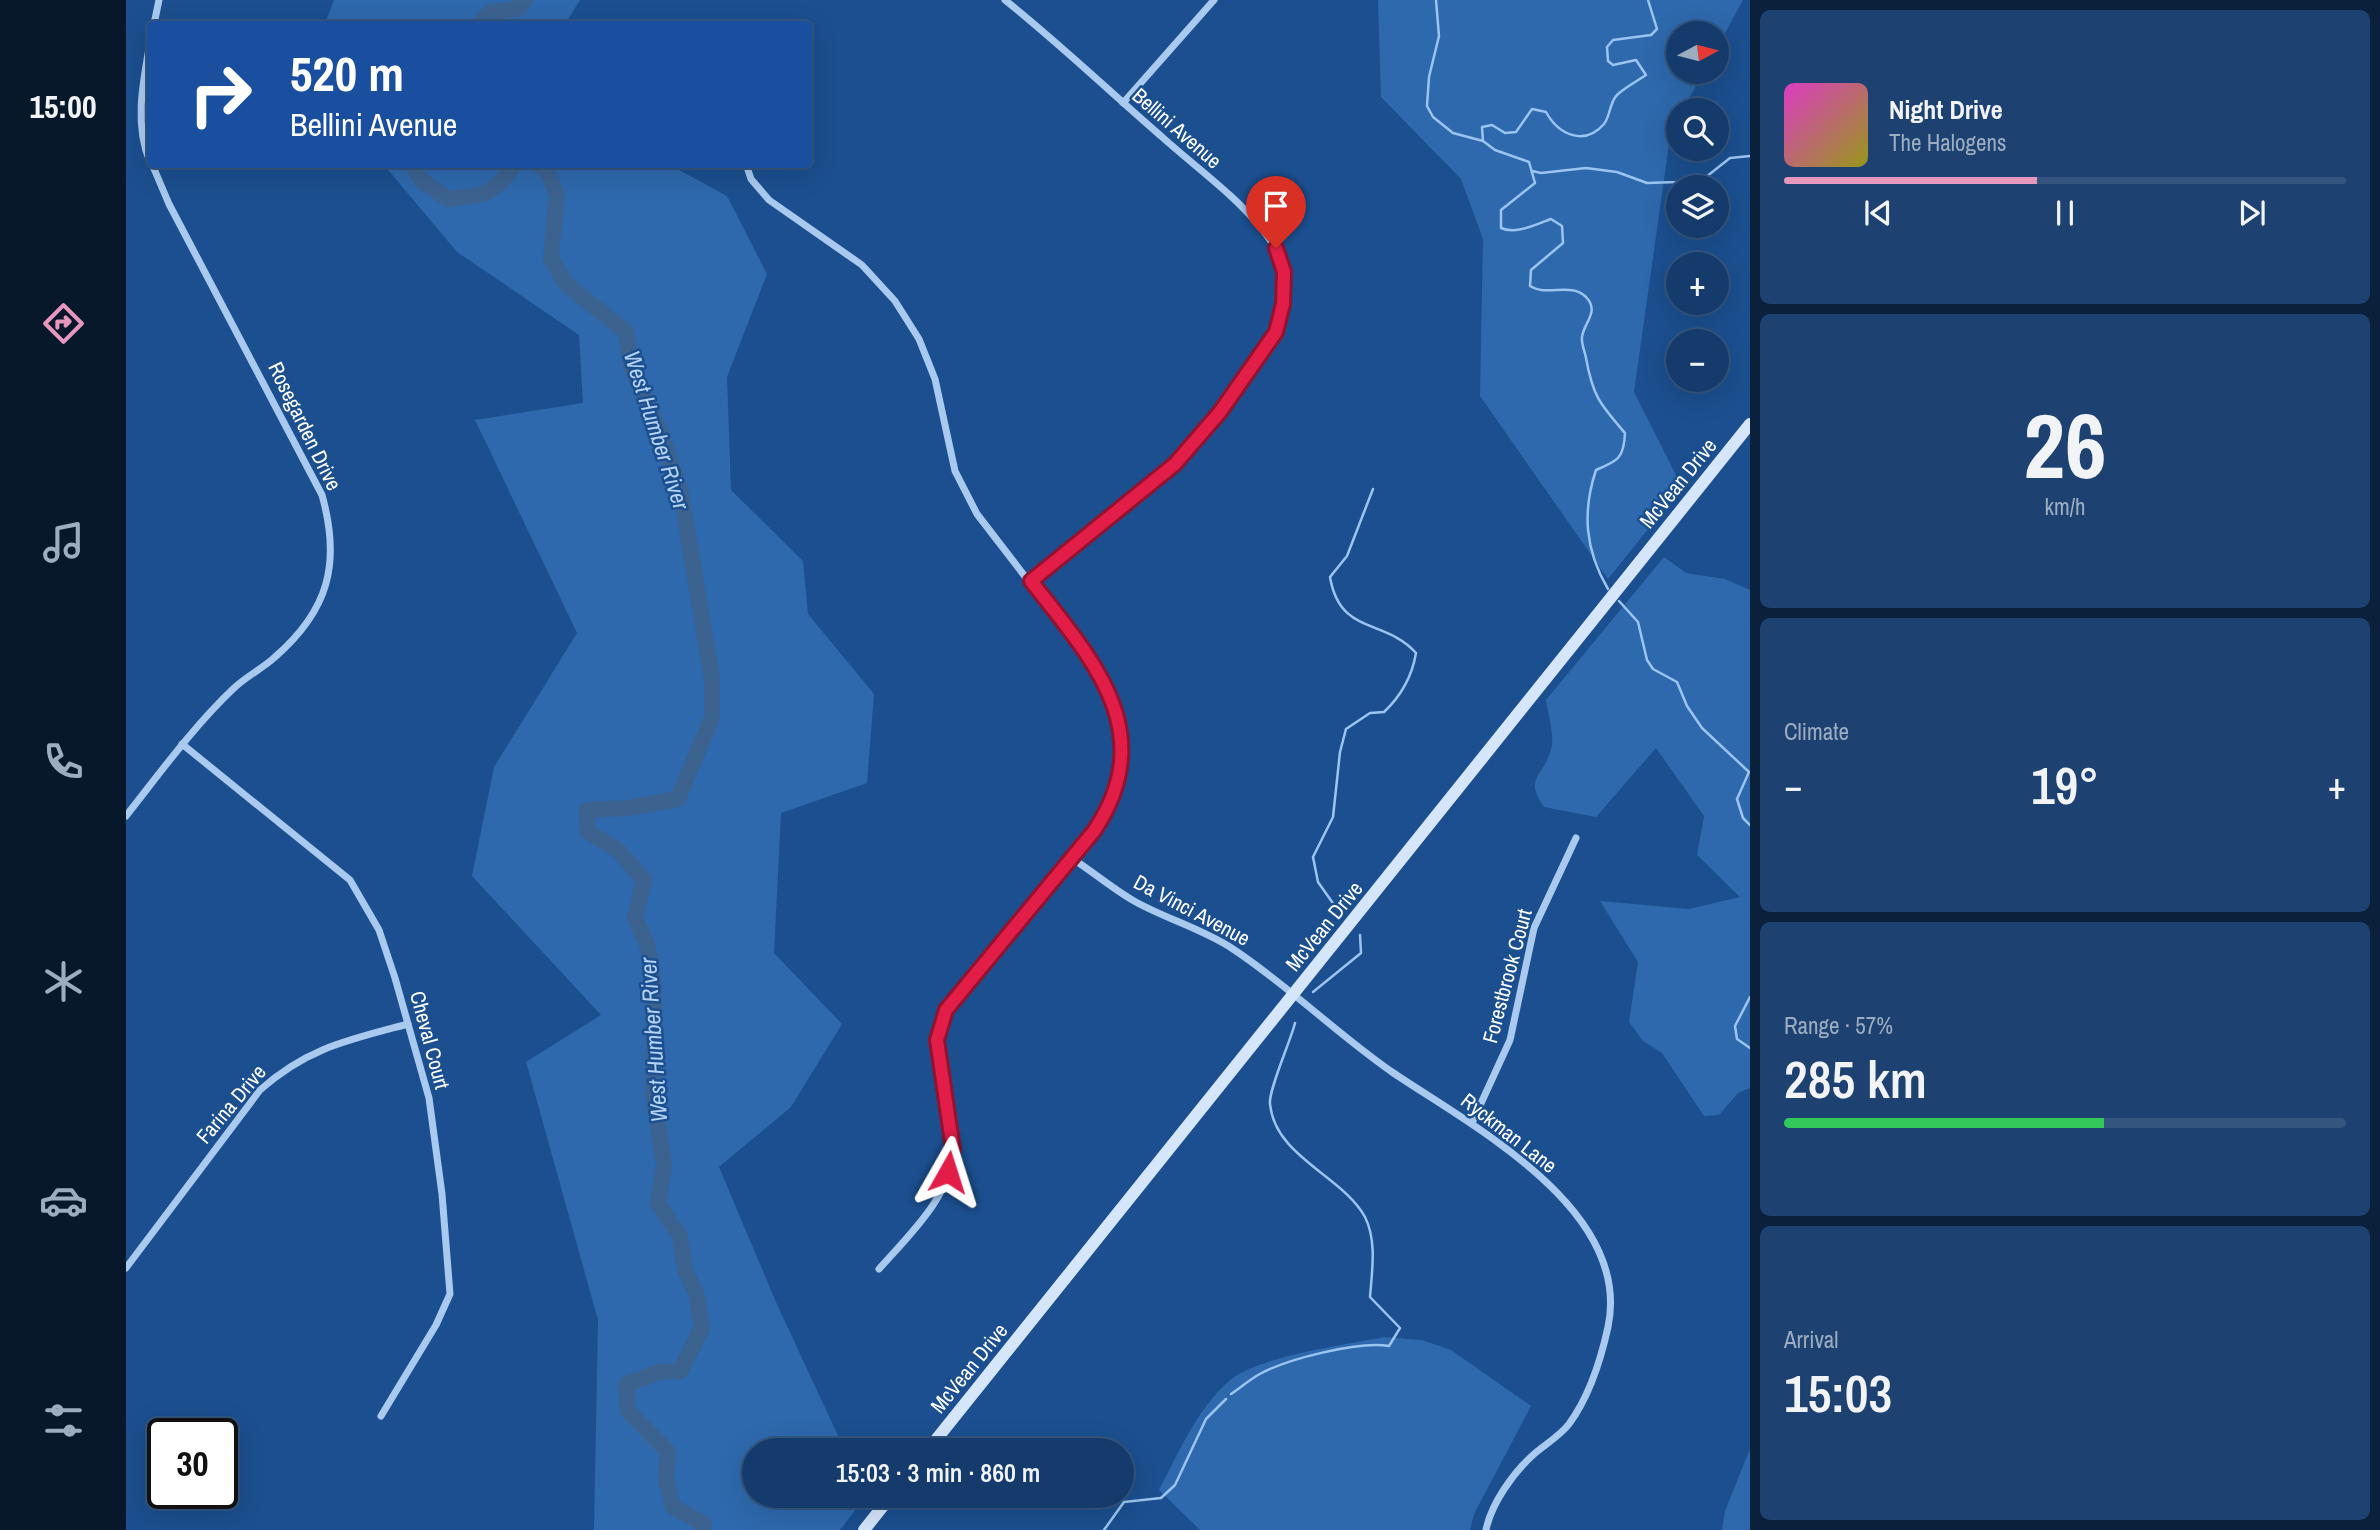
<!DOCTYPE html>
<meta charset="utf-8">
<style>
:root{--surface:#143b6b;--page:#1d4271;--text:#f1f3f6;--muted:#9dadc1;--line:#33557e;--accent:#e797bd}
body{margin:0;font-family:"Archivo Narrow",sans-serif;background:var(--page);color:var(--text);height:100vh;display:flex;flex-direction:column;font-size:26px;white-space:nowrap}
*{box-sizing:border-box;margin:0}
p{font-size:23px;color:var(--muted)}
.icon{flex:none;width:38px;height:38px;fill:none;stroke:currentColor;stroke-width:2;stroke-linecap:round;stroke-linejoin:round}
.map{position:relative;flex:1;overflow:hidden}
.sheet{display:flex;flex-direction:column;gap:10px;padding:10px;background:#0b203b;width:630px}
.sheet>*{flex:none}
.guide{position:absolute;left:21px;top:21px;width:665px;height:147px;border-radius:7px;box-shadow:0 7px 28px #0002,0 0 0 2px var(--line);background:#1a4fa0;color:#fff;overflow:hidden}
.needle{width:46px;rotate:83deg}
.controls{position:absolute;left:1540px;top:21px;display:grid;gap:14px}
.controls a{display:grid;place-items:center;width:63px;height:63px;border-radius:50%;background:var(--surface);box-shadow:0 7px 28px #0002,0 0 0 2px var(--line);font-size:35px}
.speed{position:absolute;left:21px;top:1418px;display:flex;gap:14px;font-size:35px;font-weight:700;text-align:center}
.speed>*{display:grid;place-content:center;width:91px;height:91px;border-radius:50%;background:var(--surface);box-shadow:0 7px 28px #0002,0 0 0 2px var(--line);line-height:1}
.speed .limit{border:4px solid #111;border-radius:10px;background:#fff;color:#111}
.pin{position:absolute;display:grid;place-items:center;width:60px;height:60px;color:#fff;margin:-72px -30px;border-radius:50% 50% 50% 0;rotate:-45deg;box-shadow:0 0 7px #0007}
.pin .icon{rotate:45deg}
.me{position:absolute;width:77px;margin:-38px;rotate:6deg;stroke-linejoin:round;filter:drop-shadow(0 0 5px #0008)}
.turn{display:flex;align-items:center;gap:24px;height:147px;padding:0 28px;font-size:32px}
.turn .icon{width:91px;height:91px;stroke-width:2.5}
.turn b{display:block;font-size:49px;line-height:60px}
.big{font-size:52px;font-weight:600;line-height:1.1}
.sheet .card{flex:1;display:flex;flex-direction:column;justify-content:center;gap:10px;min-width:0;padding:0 24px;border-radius:10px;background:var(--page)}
.sheet .dial{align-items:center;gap:0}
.dial b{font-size:91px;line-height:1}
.song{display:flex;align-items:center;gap:21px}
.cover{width:84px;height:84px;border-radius:10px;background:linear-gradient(135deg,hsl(310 70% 55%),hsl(60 70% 35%))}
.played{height:7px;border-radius:4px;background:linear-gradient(90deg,var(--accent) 45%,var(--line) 45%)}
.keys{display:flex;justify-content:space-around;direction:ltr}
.heat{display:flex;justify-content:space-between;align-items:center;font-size:38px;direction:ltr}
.charge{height:10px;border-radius:5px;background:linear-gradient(90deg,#34c759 57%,var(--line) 0)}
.trip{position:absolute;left:616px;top:1438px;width:392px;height:70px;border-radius:35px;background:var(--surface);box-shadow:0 7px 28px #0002,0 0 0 2px var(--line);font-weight:600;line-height:70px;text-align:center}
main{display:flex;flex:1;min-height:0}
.tab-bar{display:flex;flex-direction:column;width:126px;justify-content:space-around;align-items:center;background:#08182b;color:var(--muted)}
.tab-bar .icon{width:49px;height:49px}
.tab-bar .current{color:var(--accent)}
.tab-bar b{font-size:32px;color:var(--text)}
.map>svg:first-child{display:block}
.green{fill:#2e69ad}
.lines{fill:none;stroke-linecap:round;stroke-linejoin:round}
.stream{stroke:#9cc4f0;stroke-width:2.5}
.river{stroke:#3c6290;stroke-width:16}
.street{stroke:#a9c9ee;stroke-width:7}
.secondary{stroke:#d6e6fa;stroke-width:12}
.route-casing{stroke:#92132f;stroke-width:18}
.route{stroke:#e11d48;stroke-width:12}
.labels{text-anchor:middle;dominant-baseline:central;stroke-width:5;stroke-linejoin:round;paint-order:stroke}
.street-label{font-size:21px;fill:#fff;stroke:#1b4f8f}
.water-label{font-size:23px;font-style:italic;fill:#b5d3f5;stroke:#1b4f8f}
</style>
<main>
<nav class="tab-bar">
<b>15:00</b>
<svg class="icon current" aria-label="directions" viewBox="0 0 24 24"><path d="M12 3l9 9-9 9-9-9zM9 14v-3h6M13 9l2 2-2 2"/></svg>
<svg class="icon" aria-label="music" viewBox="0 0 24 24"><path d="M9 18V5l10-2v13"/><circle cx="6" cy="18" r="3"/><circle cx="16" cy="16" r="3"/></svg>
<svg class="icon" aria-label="phone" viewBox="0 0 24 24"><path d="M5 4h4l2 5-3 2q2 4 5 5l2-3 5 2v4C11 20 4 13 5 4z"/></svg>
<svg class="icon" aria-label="climate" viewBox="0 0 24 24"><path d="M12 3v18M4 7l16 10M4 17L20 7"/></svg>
<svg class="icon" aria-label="car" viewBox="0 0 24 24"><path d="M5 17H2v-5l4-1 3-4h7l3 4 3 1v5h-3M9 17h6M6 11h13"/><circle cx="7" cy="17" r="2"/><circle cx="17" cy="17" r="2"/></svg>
<svg class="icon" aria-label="filters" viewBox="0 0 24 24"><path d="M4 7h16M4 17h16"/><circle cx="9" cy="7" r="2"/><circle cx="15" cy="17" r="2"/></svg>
</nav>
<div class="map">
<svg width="1624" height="1530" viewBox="0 0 1624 1530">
<rect width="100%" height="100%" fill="#1b4f8f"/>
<g class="green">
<polygon points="208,0 454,0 439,24 199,24"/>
<polygon points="1252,0 1617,0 1591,48 1591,33 1552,33 1552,72 1578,72 1556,110 1552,110 1545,130 1508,392 1556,487 1482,579 1354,396 1357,239 1335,179 1255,97"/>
<polygon points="258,165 544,165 601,196 641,274 601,377 605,490 677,561 682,614 748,694 741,783 655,813 648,953 716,1024 665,1107 593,1167 650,1302 719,1451 628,1451 628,1496 740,1496 714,1530 468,1530 472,1320 400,1062 475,1015 346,876 368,767 451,633 349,420 457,403 453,335 331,252"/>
<path d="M1538 557 1560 573 1599 579 1624 590V1088L1612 1093 1593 1115 1578 1116 1536 1053 1517 1041 1503 1022 1512 962 1474 901 1563 909 1614 897 1571 855 1578 816 1530 748 1470 817 1418 807C1397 777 1418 777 1425 749 1429 736 1422 714 1420 700Z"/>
<path d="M1258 1337 1296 1340 1325 1350 1405 1406 1348 1514 1344 1530H1074L1033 1490C1053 1452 1071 1409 1103 1381 1132 1356 1219 1345 1258 1337Z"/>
<polygon points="1624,1449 1624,1530 1596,1530 1599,1511"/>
</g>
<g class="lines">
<g class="stream">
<path d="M1310 0 1313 36 1303 77 1301 106 1307 117 1327 133 1357 141 1369 150 1403 162 1409 183 1375 210V228C1390 235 1410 224 1425 219L1436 226 1437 243 1405 270 1404 286C1421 297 1445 282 1460 297 1474 312 1458 322 1456 337 1455 343 1459 352 1460 358 1467 397 1474 404 1499 433 1498 458 1492 461 1470 470 1456 512 1459 550 1482 589"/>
<path d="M1357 141 1356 127 1366 125 1379 133 1390 132 1406 109 1420 112C1432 134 1458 147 1478 124 1485 115 1483 102 1492 94 1500 87 1511 81 1520 75L1510 60 1487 65 1482 61 1481 47 1487 40 1525 35 1531 29 1522 0"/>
<polyline points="1406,171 1415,173 1460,168 1491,172 1521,183 1550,182 1580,177 1604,158 1624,156"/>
<polyline points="1493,601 1512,622 1521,660 1527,669 1551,682 1561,706 1576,728 1623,772 1611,799 1617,818 1624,825"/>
<path d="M1211 909 1192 882 1187 857 1207 817 1214 752 1220 729 1244 713 1258 712C1276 695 1286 677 1290 653 1259 618 1214 636 1204 577L1221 556 1247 489"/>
<polyline points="1187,992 1235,953 1234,935"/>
<polyline points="1624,997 1609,1026 1611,1039 1624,1048"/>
<path d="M1105 1394C1114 1388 1122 1381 1132 1375 1160 1359 1232 1341 1263 1346L1274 1328 1244 1297C1246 1271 1251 1241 1239 1217 1217 1176 1149 1157 1144 1104 1142 1091 1165 1040 1169 1023"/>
<polyline points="978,1530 998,1502 1035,1498 1049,1485 1080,1419 1100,1399"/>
</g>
<g class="river">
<polyline points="353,24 364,12 391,9 399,0"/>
<path d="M286 164 296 181 322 199C361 194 365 197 389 164"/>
<polyline points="411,164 421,171 431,195 425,258 440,284 500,332 505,366 536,436 555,493 586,679 586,717 552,799 501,808 461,810 462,832 492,850 518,880 509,917 522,947 528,983 527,1093 538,1166 532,1204 554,1236 559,1270 571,1296 576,1328 554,1371 532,1372 500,1385 502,1411 542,1452 540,1480 547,1507 578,1524 577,1530"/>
</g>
<g class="street">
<path d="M879 0C933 43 983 91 1035 136 1068 166 1108 194 1136 229 1146 242 1155 255 1158 271 1177 374 978 524 905 581"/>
<polyline points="28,24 33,0"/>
<path d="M24 43C17 82 8 124 24 162"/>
<polyline points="997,103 1088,0"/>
<path d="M620 164 625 179 643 200 736 265 769 301 793 339 809 379 829 471 851 514 977 678C1021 779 975 826 912 899 881 936 850 972 820 1010 817 1020 812 1031 812 1041 809 1076 826 1111 827 1147 828 1194 782 1236 753 1269"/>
<polyline points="56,744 224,880 253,930 269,978 303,1098 316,1194 324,1294 310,1325 255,1416"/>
<path d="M0 816C34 773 67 727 107 689 119 677 136 669 149 657 203 610 215 563 196 495L43 204 26 164"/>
<path d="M947 859C967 872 987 889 1008 901 1040 919 1077 929 1107 949 1163 986 1211 1034 1266 1072 1344 1125 1507 1209 1482 1327 1475 1359 1463 1397 1443 1424 1434 1436 1418 1445 1407 1455 1387 1473 1365 1504 1360 1530"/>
<polyline points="1346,1123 1384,1040 1408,928 1450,838"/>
<path d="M0 1268 134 1090C181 1048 222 1040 282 1024"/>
</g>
<g class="secondary">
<polyline points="801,1451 1624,424"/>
<polyline points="738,1530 765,1496"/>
</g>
</g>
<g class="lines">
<g class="route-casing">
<path id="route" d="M822 1172 827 1149 811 1040 820 1010 968 831C1035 732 966 659 905 581L1049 464 1094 412 1150 332 1157 304 1158 272 1150 248"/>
</g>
<use href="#route" class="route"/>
</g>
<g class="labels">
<g class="street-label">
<text transform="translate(1051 128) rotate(41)">Bellini Avenue</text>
<text transform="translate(179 426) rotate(64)">Rosegarden Drive</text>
<text transform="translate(1552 483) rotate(-51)">McVean Drive</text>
<text transform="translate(1066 910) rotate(28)">Da Vinci Avenue</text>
<text transform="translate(1198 926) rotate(-51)">McVean Drive</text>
<text transform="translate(1381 976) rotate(-75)">Forestbrook Court</text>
<text transform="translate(304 1040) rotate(75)">Cheval Court</text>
<text transform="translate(105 1104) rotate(-50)">Farina Drive</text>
<text transform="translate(1383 1133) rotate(38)">Ryckman Lane</text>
<text transform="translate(843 1368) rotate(-51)">McVean Drive</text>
</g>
<g class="water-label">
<text transform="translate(531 430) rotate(72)">West Humber River</text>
<text transform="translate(527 1040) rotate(-94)">West Humber River</text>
</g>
</g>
</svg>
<div class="controls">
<a><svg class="needle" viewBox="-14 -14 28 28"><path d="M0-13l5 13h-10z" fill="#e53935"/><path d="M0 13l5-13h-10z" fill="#9dadc1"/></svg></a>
<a><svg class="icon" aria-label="search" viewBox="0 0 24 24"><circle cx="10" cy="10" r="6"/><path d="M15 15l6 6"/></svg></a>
<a><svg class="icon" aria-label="layers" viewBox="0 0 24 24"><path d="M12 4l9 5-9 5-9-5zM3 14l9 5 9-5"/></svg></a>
<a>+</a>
<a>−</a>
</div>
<div class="speed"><div class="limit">30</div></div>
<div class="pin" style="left:1150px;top:248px;background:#d93025"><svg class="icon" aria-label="arrive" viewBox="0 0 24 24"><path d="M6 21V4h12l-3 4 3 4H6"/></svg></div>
<svg class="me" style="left:822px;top:1172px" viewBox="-20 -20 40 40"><path d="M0-17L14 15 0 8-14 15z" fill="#e11d48" stroke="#fff" stroke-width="4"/></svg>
<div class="trip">15:03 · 3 min · 860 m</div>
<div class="guide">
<div class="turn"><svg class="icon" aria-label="right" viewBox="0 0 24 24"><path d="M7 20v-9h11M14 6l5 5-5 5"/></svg><div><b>520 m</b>Bellini Avenue</div></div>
</div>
</div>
<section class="sheet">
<div class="card">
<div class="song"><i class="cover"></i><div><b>Night Drive</b><p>The Halogens</p></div></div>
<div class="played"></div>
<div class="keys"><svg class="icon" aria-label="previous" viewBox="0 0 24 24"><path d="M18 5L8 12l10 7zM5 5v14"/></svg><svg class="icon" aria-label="pause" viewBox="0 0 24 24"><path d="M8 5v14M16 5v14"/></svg><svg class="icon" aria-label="next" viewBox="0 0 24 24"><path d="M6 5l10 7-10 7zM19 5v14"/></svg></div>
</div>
<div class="card dial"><b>26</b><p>km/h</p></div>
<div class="card"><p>Climate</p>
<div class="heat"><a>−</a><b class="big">19°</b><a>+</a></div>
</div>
<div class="card"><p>Range · 57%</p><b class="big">285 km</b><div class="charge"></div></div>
<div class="card"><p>Arrival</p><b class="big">15:03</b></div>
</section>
</main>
